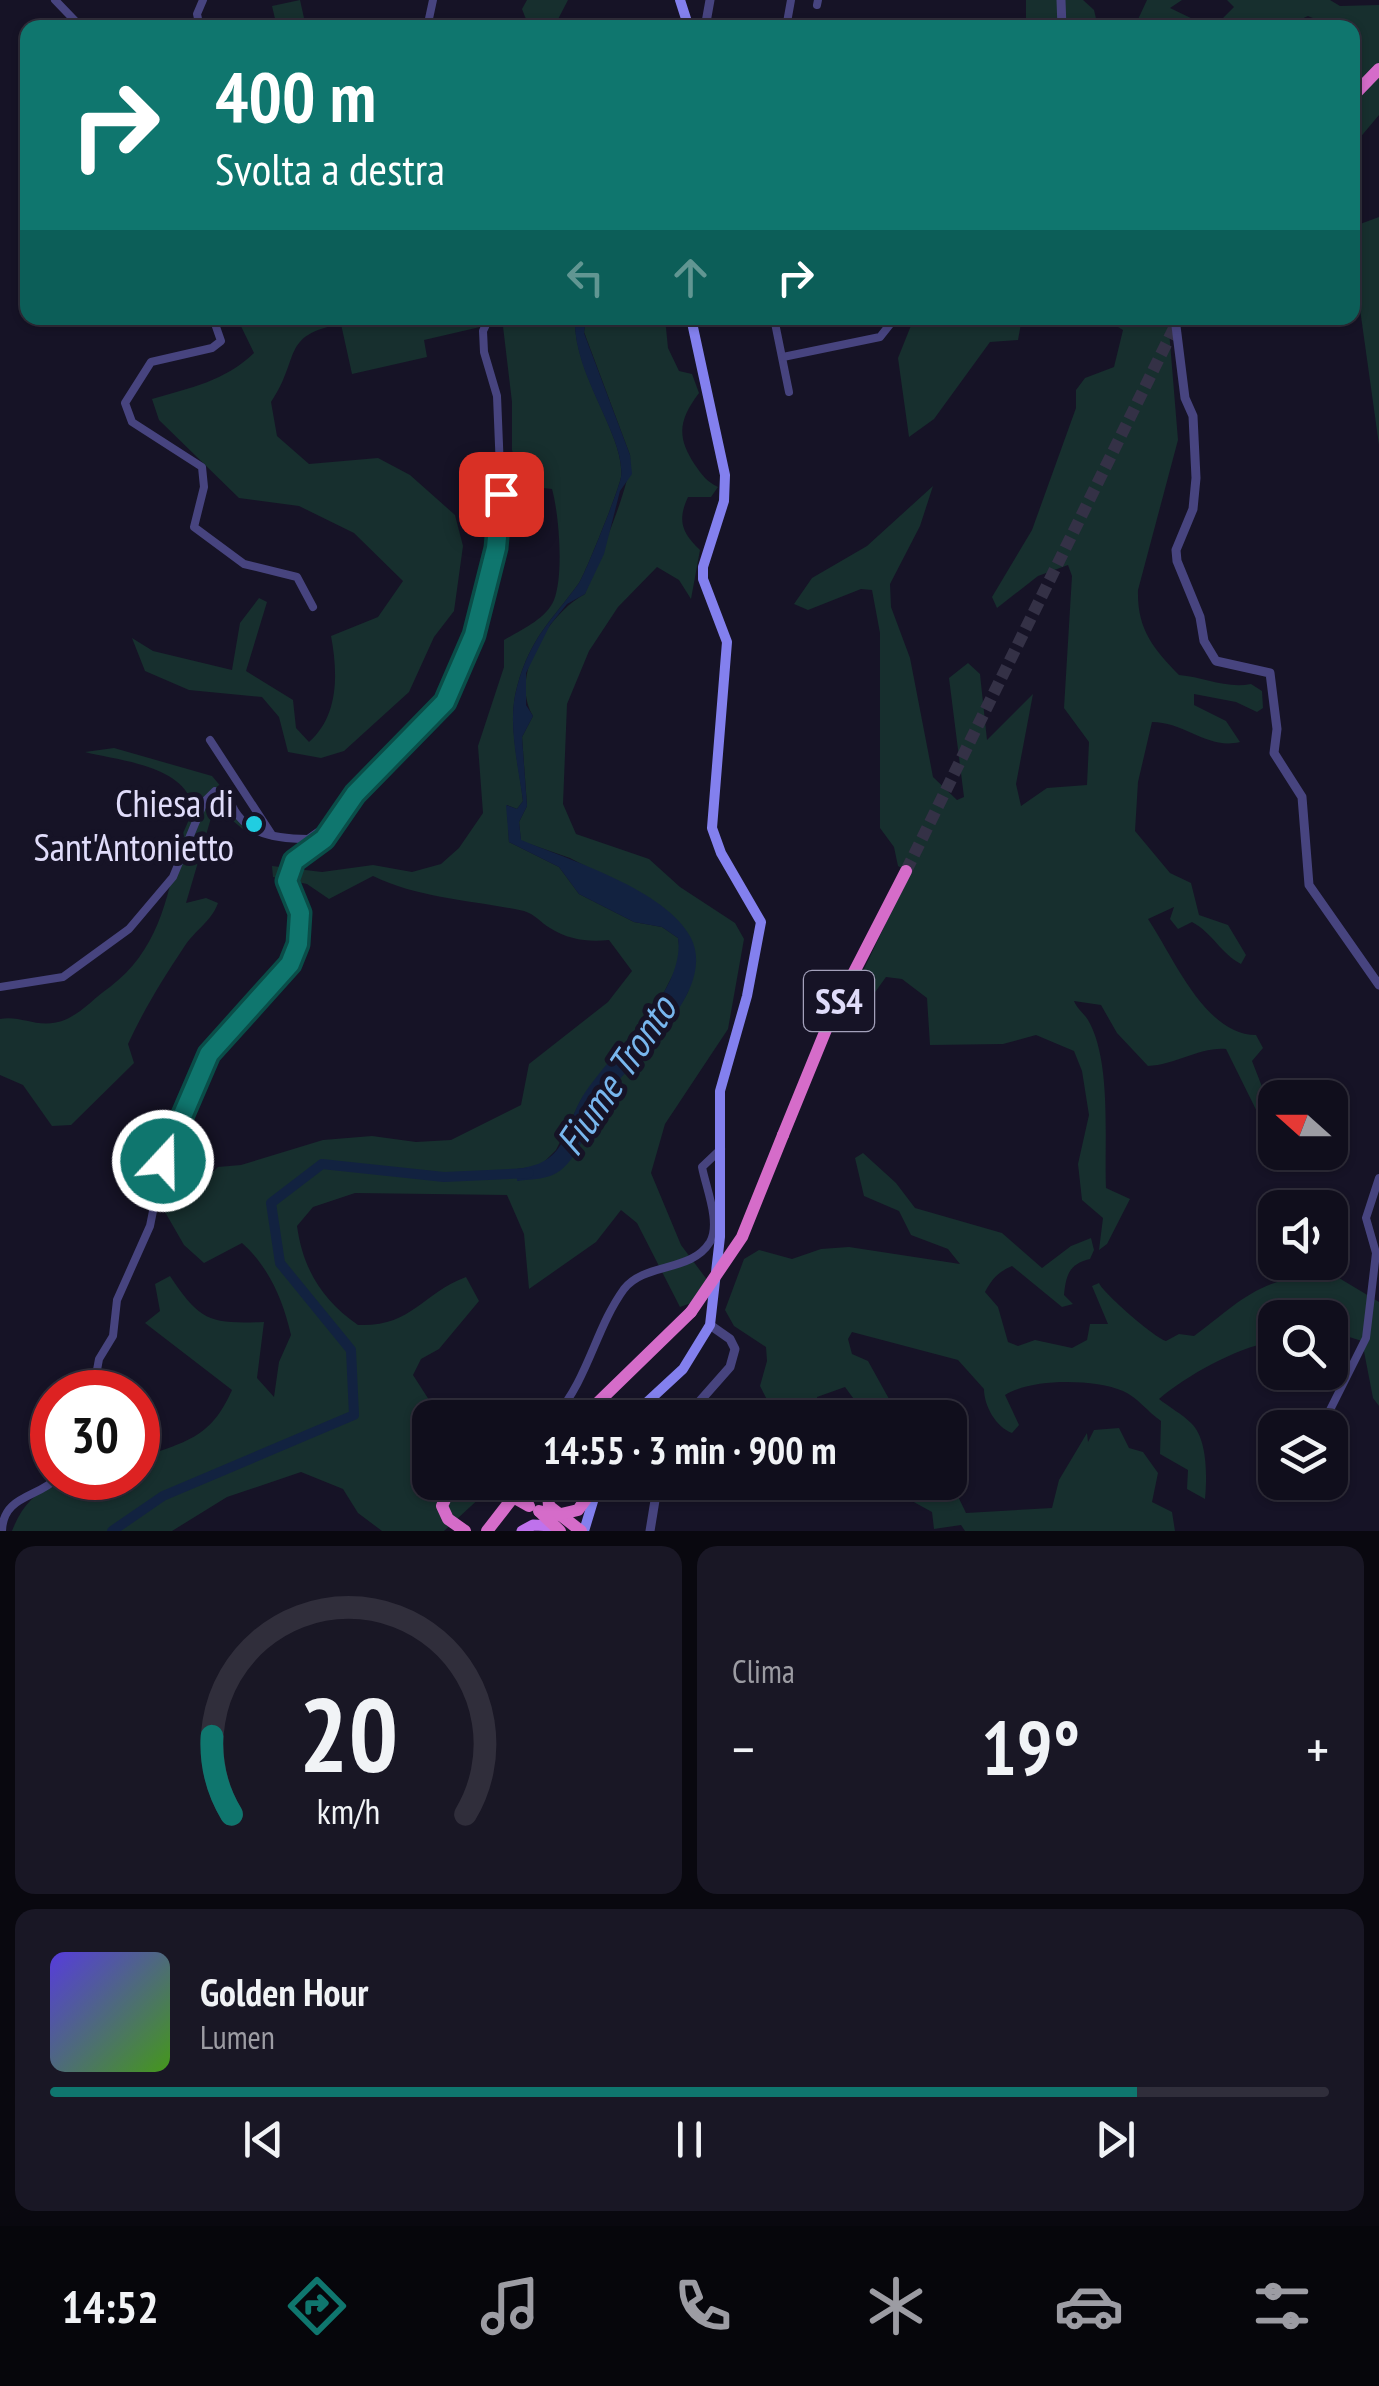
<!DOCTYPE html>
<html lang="it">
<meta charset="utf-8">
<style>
:root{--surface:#100e1c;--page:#191725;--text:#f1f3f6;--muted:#9c9ca3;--line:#302e3b;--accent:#0f766e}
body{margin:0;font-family:"PT Sans Narrow",sans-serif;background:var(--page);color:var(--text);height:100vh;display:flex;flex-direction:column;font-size:38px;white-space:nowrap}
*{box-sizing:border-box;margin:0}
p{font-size:32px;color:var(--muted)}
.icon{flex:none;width:55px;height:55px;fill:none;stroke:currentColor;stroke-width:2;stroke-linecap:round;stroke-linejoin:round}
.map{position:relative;height:1531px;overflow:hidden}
.side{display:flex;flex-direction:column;gap:15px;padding:15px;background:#09080f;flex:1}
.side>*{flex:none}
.hud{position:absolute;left:20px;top:20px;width:1340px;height:305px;border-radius:20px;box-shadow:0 2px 8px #0004,0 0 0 2px var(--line);background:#0f766e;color:#fff;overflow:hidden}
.needle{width:65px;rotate:291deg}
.buttons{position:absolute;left:1258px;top:1080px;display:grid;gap:20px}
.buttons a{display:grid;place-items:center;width:90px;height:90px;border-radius:20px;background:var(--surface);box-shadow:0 2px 8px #0004,0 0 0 2px var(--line);font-size:50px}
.speed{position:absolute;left:30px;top:1370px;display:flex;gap:20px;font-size:50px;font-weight:700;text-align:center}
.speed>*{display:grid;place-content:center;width:130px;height:130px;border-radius:50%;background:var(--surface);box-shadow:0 2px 8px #0004,0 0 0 2px var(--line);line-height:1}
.speed .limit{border:15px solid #d22;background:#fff;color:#111}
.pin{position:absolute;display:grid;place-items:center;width:85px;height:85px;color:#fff;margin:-42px;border-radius:20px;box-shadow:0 5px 15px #0006}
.me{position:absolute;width:110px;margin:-55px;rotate:21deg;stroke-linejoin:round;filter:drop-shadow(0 0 8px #0008)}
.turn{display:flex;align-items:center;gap:35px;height:210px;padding:0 30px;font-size:45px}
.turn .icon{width:130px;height:130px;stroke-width:2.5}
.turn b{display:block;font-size:70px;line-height:85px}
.lanes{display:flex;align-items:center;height:95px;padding:0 30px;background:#0003;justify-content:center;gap:50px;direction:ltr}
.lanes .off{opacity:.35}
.big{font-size:75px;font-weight:700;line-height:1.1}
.side .card{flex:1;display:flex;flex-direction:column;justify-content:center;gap:15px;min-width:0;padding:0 35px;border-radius:20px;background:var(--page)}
.side .dial{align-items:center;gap:0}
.dial svg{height:260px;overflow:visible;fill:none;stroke:var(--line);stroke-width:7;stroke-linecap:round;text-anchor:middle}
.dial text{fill:var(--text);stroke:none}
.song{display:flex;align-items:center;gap:30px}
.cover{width:120px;height:120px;border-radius:15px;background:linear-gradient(135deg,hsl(250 70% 55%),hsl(100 70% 35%))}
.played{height:10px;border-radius:5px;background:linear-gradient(90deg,var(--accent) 85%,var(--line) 85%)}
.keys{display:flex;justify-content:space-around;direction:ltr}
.heat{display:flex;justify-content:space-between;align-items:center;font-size:55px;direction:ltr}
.side .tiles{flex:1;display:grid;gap:15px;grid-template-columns:1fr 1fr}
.card:last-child{grid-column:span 2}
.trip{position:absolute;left:412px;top:1400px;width:555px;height:100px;border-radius:20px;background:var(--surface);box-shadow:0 2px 8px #0004,0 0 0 2px var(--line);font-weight:700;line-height:100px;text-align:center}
.tab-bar{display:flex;height:160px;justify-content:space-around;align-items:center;background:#06060b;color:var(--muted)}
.tab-bar .icon{width:70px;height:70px}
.tab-bar .selected{color:var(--accent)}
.tab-bar b{font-size:45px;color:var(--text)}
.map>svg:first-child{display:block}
.green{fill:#172f2e}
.water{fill:#122240}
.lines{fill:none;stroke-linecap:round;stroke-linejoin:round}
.river{stroke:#122240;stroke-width:10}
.trunk-tunnel{stroke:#343146;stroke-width:12;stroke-dasharray:12 6;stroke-linecap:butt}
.minor{stroke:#47447f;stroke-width:8}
.tertiary{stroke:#47447f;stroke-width:9}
.secondary{stroke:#8380ee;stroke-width:10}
.primary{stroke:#bf72ec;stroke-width:11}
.trunk{stroke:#d56cc9;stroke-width:12}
.trunk-bridge{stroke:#d56cc9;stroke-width:12}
.route-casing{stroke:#0a4d48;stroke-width:25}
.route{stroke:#0f766e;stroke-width:18}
.poi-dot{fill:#21cde1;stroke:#161326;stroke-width:4}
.labels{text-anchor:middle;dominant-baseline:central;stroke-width:10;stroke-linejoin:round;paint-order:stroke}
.shield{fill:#161326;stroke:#a3a0ba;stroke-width:2.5}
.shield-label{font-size:35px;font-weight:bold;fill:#e0dcfa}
.poi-label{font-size:38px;fill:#e0dcfa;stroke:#161326;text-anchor:end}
.water-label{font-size:40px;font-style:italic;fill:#78b6ed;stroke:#161326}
</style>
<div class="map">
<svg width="1379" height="1531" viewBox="0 0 1379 1531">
<rect width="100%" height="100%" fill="#161326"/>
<g class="green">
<polygon points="300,0 306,27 277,27 272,6"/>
<polygon points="527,0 568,0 555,25 563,27 529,27 522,9"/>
<polygon points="1026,0 1083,0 1094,10 1098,27 1026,27"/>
<path d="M1147 0H1182L1170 8 1197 21 1223 18 1234 7 1227 0H1330L1340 6 1379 5V115L1353 146 1352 39 1356 31C1346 24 1322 23 1308 16L1284 27 1134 28Z"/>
<polygon points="1379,217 1379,445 1353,259 1352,227"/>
<path d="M237 318H478L480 327 424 340 427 357 352 374 341 324C280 335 301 358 271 402L277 436 309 464 378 458 410 475 455 515 463 546 454 611 434 637 409 692 344 751 321 758 288 752 279 717 262 697 189 690 145 671 132 638 153 651 232 670 240 623 259 598 267 602 246 671 293 700 296 728 309 742C339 716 338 673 331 636L378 617 403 581 354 533 299 506 239 498 159 420 152 399C190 388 225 381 254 353Z"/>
<path d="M502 318H575C573 374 626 437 621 477 619 490 585 574 579 583 551 622 531 636 517 687 507 723 519 764 523 801L517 809 507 805 509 842 559 867 579 894 634 922 662 927 678 938 681 959 664 992 581 1100 556 1150 540 1166 517 1169 518 1181 577 1146 612 1087 670 1023 688 992 695 958 659 905 570 858 521 841 519 822 527 806 522 737 533 716C509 676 548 614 585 594 596 562 633 483 630 455L584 332 586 318H665L668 348 679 371 692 374 699 393C679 420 676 436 695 465 702 475 707 482 718 487L711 497H688C677 521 682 533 700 550L691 599 679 580 657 567 618 607 589 651 567 704 563 804 576 834 649 859 680 887 735 923 744 939 728 1029 665 1124 651 1173 681 1245 708 1281 694 1302 680 1307 637 1223 621 1210 596 1242 529 1289 524 1234 507 1195 355 1193 313 1207 297 1226C303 1269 322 1300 358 1325 412 1327 421 1294 466 1277L479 1301 439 1349 421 1359 413 1375 440 1417 430 1418V1482L488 1483 484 1494 444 1531H382L358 1513 343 1489 301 1472 227 1497 172 1531H12C35 1471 83 1478 138 1478V1459C185 1441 210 1440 232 1390L145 1323 160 1311 155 1284 170 1276C200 1321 209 1324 264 1322L257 1378 274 1397 279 1362 291 1335C283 1300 269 1267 242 1243L204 1263 184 1245 165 1212 173 1190 199 1185 218 1167 241 1165 323 1140 372 1136 416 1142 451 1140 521 1105 529 1064 608 1002 632 971 609 940C588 942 569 940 550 928 541 923 535 914 524 911 473 900 421 899 373 876L329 899 307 884 273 877 272 866 322 872 373 865 412 872 441 864 459 848 483 813 478 746 504 667V640C521 630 546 619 554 600 564 575 559 514 552 489L543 488 533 535 523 530 520 507 525 488 512 450V402Z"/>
<polygon points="914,318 1022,318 1018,340 990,342 934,419 909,437 898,358"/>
<path d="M1103 318H1168L1178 440 1138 590C1137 629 1153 648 1179 675 1204 677 1226 689 1251 684L1262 691 1263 708 1257 712 1236 702 1194 694V705L1226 721 1240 742C1208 750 1185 722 1152 722L1138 782 1135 831 1170 873 1191 883 1199 915 1228 925 1246 955 1241 964C1220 953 1213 933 1192 922L1178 929 1170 919 1174 907 1148 919C1174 958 1205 1035 1256 1035L1263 1048 1252 1061 1275 1120V1148L1226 1049C1199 1047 1176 1065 1148 1066L1117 1033 1101 1005 1074 1001C1077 1009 1084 1013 1088 1020 1112 1061 1104 1142 1106 1188L1130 1199 1107 1244 1099 1250 1103 1218 1082 1200 1078 1164 1089 1115 1082 1071 1074 1051 1036 1035 1003 1044 930 1045 927 998 902 979 886 977 850 1027 841 1017 910 873 898 866 894 847 880 828V633L872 590 861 589 808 610 794 604 812 578 867 546 933 486 920 526 890 584 891 607 910 658 933 777 957 800 964 797 949 678 968 663 980 674 987 740 1033 694 1016 784 1021 806 1047 788 1087 785 1089 742 1064 708 1072 576 1068 565 1038 576 997 608 992 597 1032 530 1076 408V390L1085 378 1114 367 1123 330Z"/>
<path d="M114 748 212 776 233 801 250 835 220 810 211 818 186 903 206 898 218 903C211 922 195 930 184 947 164 977 143 1011 128 1044L134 1063 71 1125 52 1126 23 1085 0 1075V1019C24 1015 39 1031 67 1019 85 1010 94 998 110 987 157 951 167 902 179 846 182 828 198 813 189 796 172 764 116 760 85 752Z"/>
<path d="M863 1153 896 1183 915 1208 1002 1233 1042 1268 1071 1246 1091 1238 1094 1250 1090 1259C1069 1264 1066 1275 1064 1295L1073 1304 1062 1307 1012 1266C998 1272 992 1279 985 1292L998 1307 1008 1342 1018 1346 1035 1340 1072 1348 1087 1340 1090 1324H1108L1092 1286 1099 1283C1103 1293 1155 1338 1166 1341L1179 1334 1194 1336C1226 1313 1248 1288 1288 1279L1294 1263H1314L1379 1302V1406L1373 1398 1362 1341 1330 1331V1318H1275V1341C1236 1348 1189 1374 1159 1399 1169 1407 1182 1414 1191 1423 1208 1439 1207 1478 1205 1499L1187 1489 1188 1470 1160 1454 1161 1421C1149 1413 1136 1396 1123 1391 1094 1379 1032 1378 1005 1395L1019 1425 1012 1433C996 1427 984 1406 984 1389L958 1360 852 1332 848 1339 852 1354 868 1361 899 1417H867L845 1387 817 1397 818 1417H776L760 1386 767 1361 766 1347 734 1326 725 1310 744 1259 759 1250 792 1259 821 1249 849 1247 960 1264 948 1249 911 1235 899 1211 864 1196 855 1158Z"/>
<polygon points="1119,1428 1129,1448 1143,1452 1158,1473 1152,1502 1172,1512 1175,1531 965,1531 961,1525 934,1529 932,1512 912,1501 914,1483 950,1480 966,1513 1052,1508 1059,1480 1087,1433 1088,1442 1094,1430"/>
</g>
<path class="water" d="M575 318H586L584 333 630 455 632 474 620 491 604 554 585 594 567 604 550 625 526 673V705L533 716 522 737 527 806 519 822 521 840C567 859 667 890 691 938 718 993 631 1059 605 1098 590 1119 581 1154 561 1170 548 1180 533 1179 517 1181V1169C534 1166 545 1164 557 1150 569 1135 571 1117 580 1101 607 1053 686 995 678 938L662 927 634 922 579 894 559 867 509 842 506 805 517 809 523 801C518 764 507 722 517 687 531 636 551 622 579 583 585 574 619 490 621 477 626 437 572 374 575 318Z"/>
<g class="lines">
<polyline class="river" points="112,1531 163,1496 354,1415 351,1350 280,1263 271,1203 322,1164 444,1177 529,1173"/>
<polyline class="trunk-tunnel" points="906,871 1179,318"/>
<g class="minor">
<polyline points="55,0 82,28"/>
<polyline points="817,5 818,0"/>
<polyline points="200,28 197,14 203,0"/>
<polyline points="427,28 433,0"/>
<polyline points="786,28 791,0"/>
<polyline points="213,318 221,341 212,348 151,362 125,403 132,422 202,467 204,487 194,527 244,564 297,577 313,607"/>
<polyline points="774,318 789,392"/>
<polyline points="783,357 880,337 895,318"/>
<polyline points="210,740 272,835"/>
<path d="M0 987 63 977 129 929 173 877 204 802 215 791 228 795C239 833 272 839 308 839L332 822"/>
<polyline points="93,1392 99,1359 113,1336 117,1300 150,1226 163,1161 194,1081 221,1037 289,964 299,944 300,913 287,881 294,861 324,839 355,794 445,702 474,635 496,548 501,494 497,396 484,352 483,331 489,318"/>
<path d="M554 1418C589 1378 595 1329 624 1289 645 1262 691 1273 710 1242 721 1223 706 1188 702 1167L721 1149"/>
<polyline points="1321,1428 1366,1338 1376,1253 1366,1218 1379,1178"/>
<path d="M2 1531C3 1495 38 1498 57 1478"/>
</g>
<g class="tertiary">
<polyline points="1061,0 1062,28"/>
<polyline points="705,28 710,0"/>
<polyline points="1175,318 1185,398 1193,416 1196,478 1193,509 1176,550 1177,561 1200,617 1204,641 1216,661 1270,673 1277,729 1274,753 1302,797 1309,885 1379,985"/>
<polyline points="685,1418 730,1367 735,1349 730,1339 710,1325"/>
<polyline points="650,1531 658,1482"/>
</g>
<g class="secondary">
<polyline points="680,0 689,28"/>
<polyline points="630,1418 683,1369 710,1325 720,1237 720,1091 747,996 761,922 721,853 712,828 727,642 703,579 703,567 724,501 725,475 691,318"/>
<polyline points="584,1531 597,1488"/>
</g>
<polyline class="primary" points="522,1531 533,1525 555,1526"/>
<g class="trunk">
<polyline points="1352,97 1379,69"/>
<polyline points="783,1135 832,1015 906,871"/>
<polyline points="582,1418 691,1312"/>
<polyline points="453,1482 442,1506 448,1519 465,1531"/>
<polyline points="547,1482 549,1506 581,1531"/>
<polyline points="539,1511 557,1515 578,1510 598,1482"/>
<polyline points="540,1512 560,1531"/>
<polyline points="487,1531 525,1482"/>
</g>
<g class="trunk-bridge">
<polyline points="691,1312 742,1237 783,1135"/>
<polyline points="488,1483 529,1506"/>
</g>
</g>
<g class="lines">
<g class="route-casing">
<polyline id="route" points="163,1161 209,1054 290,964 298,944 300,913 287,881 294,861 324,839 355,794 445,702 474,635 496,548 501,494"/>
</g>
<use href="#route" class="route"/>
</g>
<circle class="poi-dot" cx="254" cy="824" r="10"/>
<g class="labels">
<rect class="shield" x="804" y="971" width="70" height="60" rx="8"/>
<g class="shield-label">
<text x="839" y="1001">SS4</text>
</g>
<g class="poi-label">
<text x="234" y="802">Chiesa di<tspan x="234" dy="44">Sant'Antonietto</tspan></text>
</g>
<g class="water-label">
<text transform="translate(615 1075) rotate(-56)">Fiume Tronto</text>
</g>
</g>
</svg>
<div class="buttons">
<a><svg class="needle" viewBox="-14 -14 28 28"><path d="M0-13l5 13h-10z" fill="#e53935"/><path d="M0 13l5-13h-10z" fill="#9c9ca3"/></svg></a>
<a><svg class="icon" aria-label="sound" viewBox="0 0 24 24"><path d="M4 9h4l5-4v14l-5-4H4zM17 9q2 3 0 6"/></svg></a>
<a><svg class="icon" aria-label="search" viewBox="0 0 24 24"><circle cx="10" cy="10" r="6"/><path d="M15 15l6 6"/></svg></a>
<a><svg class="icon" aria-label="layers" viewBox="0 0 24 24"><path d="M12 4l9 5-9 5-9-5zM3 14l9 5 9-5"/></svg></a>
</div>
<div class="speed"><div class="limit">30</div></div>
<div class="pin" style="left:501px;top:494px;background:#d93025"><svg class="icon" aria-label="arrive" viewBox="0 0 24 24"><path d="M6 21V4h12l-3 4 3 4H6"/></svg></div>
<svg class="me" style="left:163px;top:1161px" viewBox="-20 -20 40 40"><circle r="17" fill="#0f766e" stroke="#fff" stroke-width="3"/><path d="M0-11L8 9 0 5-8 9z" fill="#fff"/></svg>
<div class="trip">14:55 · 3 min · 900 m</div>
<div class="hud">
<div class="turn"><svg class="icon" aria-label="right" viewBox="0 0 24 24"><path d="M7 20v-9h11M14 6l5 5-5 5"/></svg><div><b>400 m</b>Svolta a destra</div></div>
<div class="lanes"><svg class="icon off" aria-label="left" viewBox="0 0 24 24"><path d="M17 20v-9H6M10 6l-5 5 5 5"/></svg><svg class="icon off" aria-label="ahead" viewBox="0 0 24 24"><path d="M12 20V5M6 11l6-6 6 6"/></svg><svg class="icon" aria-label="right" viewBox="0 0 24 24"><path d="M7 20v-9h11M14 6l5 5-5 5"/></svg></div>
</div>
</div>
<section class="side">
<div class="tiles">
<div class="card dial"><svg viewBox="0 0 100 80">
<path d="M14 69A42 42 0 1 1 86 69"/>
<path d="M14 69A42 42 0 0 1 8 45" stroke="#0f766e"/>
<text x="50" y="56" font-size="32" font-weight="700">20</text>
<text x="50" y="72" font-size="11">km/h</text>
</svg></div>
<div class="card"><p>Clima</p>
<div class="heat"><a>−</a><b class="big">19°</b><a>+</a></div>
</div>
<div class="card">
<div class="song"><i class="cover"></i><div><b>Golden Hour</b><p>Lumen</p></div></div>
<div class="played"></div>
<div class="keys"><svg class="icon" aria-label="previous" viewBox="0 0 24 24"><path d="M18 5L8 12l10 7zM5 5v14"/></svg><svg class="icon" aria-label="pause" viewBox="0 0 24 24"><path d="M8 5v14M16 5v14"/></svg><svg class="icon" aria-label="next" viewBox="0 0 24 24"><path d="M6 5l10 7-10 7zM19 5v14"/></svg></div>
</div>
</div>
</section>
<nav class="tab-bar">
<b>14:52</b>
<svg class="icon selected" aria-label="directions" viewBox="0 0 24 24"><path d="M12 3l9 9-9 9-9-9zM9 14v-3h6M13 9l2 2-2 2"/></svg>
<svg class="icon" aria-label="music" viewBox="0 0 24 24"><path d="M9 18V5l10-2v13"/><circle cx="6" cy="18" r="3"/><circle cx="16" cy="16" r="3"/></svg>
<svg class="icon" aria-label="phone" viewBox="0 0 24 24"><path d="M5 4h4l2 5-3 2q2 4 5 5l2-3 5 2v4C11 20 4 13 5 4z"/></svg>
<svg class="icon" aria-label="climate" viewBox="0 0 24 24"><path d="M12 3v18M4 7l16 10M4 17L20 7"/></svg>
<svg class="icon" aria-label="car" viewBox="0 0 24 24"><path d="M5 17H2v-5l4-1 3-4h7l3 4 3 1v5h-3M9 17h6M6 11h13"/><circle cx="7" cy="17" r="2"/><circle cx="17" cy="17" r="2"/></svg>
<svg class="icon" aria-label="filters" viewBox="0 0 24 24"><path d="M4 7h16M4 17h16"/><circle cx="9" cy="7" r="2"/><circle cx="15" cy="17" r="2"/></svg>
</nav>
